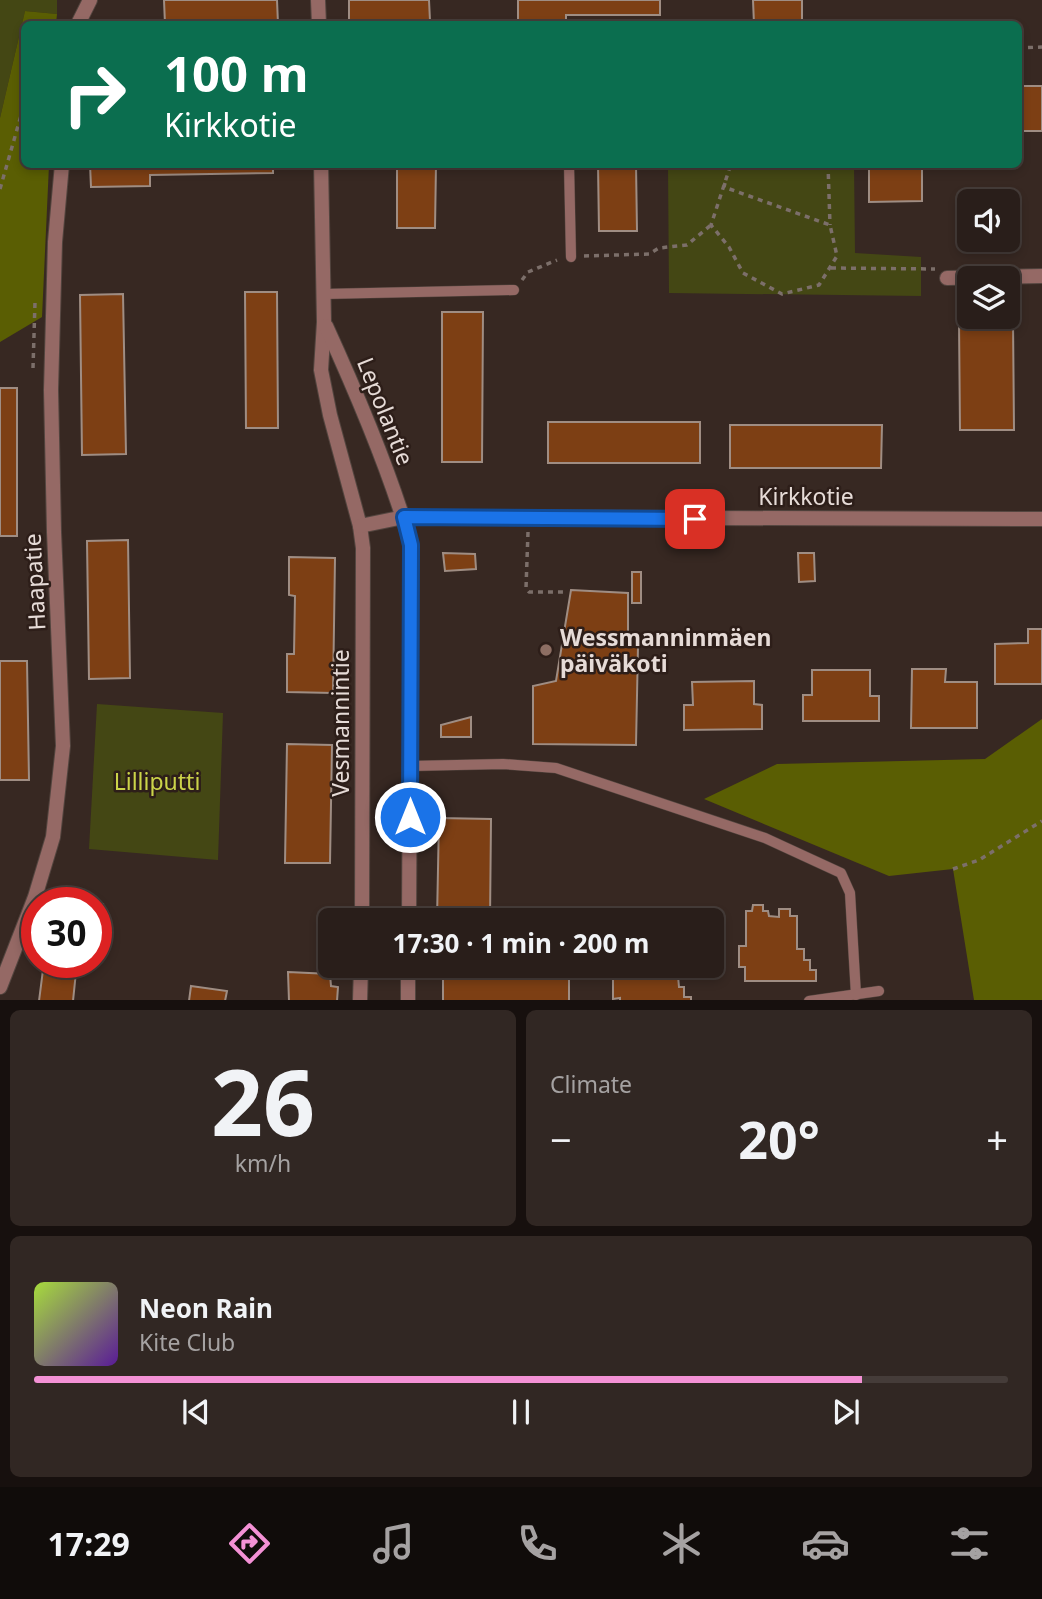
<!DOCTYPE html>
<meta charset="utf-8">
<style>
:root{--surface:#291e1a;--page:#312723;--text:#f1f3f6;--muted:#a5a2a2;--line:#453c39;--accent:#f391d5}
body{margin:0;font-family:"Noto Sans",sans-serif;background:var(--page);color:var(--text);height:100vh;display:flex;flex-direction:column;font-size:26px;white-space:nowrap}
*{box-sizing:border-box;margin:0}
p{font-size:23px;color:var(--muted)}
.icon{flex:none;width:38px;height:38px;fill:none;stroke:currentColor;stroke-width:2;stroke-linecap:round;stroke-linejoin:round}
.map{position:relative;height:1000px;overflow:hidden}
.panel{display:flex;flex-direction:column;gap:10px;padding:10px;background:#17100e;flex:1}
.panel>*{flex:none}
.top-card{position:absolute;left:21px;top:21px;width:1001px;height:147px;border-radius:10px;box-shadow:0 4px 10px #0003,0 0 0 2px var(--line);background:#0b6e4f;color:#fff;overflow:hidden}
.controls{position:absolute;left:957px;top:189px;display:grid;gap:14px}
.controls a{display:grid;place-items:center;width:63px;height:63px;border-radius:10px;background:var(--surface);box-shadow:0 4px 10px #0003,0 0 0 2px var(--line);font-size:35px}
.speed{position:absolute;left:21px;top:887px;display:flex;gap:14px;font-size:35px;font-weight:700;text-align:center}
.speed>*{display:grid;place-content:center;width:91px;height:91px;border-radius:50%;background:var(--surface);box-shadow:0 4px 10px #0003,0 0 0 2px var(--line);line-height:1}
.speed .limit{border:10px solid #d22;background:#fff;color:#111}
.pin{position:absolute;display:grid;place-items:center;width:60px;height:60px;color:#fff;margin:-30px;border-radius:14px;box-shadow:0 4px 10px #0006}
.me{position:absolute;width:77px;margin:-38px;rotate:0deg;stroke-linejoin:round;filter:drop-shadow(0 0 5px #0008)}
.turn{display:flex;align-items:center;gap:24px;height:147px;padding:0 28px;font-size:32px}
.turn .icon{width:91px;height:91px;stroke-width:2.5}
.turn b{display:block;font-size:49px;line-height:60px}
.big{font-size:52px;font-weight:700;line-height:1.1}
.panel .card{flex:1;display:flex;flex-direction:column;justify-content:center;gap:10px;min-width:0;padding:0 24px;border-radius:10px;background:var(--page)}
.panel .dial{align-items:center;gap:0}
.dial b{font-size:91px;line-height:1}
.song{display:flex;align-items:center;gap:21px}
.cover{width:84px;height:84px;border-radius:10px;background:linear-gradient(135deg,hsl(80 70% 55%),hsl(270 70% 35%))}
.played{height:7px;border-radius:4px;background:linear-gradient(90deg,var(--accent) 85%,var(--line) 85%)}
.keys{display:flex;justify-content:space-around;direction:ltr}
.heat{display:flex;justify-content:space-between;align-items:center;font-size:38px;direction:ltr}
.panel .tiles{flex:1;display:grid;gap:10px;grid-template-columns:1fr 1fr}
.card:last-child{grid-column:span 2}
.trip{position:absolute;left:318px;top:908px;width:406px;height:70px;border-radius:10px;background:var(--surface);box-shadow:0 4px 10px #0003,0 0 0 2px var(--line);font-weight:700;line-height:70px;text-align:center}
.tabs{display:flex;height:112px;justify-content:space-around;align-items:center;background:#100c0a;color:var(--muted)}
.tabs .icon{width:49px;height:49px}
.tabs .selected{color:var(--accent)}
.tabs b{font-size:32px;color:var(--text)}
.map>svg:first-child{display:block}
.green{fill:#444714}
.forest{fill:#5a5e03}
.building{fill:#7d3f14;stroke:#9f8d83;stroke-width:2}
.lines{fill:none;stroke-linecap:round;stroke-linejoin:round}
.lane-casing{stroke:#53453f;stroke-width:11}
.street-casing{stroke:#53453f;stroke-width:16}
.path{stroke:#7c6f6a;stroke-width:3.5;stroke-dasharray:5 5;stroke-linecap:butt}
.lane{stroke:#956965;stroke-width:10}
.street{stroke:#956965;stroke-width:14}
.route-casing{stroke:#114b97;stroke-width:18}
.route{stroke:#1a73e8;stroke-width:12}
.education-dot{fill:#8d6e63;stroke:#2d1e19;stroke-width:2.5}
.labels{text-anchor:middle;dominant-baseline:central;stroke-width:5;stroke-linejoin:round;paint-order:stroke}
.street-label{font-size:23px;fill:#e6dbd7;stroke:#2d1e19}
.poi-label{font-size:23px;font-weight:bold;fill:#e6dbd7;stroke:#2d1e19;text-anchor:start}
.park-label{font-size:23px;fill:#cbd349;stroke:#2d1e19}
</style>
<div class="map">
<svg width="1042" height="1001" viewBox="0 0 1042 1001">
<rect width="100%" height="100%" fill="#372822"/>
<g class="green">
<polygon points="0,0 57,0 57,14 25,11 0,118"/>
<polygon points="668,165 854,165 855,253 921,257 921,296 669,293"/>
<polygon points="97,704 223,713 218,860 89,849"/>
</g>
<g class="forest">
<polygon points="25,11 57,14 56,24 24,24 24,164 49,165 42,317 0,342 0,118"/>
<polygon points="1042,719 1042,1000 974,1000 953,869 889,876 704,799 777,764 985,759"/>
</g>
<g class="building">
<polygon points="164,0 277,0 278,24 165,24"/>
<polygon points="349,0 429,0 430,21 400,22 400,24 349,24"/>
<polygon points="518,0 660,0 660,15 566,15 566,24 518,24"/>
<polygon points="753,0 802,0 802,24 754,24"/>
<rect x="1018" y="86" width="24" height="45"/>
<polygon points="90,164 273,164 273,173 150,175 150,186 91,187"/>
<polygon points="397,164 436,164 435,228 397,228"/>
<polygon points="598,164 636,164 637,231 599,231"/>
<polygon points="869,164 922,164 922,201 869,202"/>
<polygon points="1019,208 1019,246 999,246 999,240 1008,240 1008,209"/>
<polygon points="245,292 277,292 278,428 246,428"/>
<polygon points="123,294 126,454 82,455 80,295"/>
<polygon points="442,312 483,312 482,462 442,462"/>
<polygon points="959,320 1013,320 1014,430 960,430"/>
<rect x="0" y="388" width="17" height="148"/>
<rect x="548" y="422" width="152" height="41"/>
<polygon points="730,425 882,425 881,468 730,468"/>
<polygon points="128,540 130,678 89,679 87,541"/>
<polygon points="443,553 475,554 476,569 445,571"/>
<polygon points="798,553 814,553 815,581 799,582"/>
<polygon points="289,557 335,558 333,693 287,692 287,654 294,654 295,596 289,595"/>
<rect x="632" y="572" width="9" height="31"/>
<polygon points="571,590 628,593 628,647 638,646 636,745 533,744 533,686 556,681"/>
<polygon points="1028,629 1042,629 1042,684 995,684 995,644 1028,643"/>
<polygon points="0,661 27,661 29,780 0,780"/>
<polygon points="912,669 946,669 945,682 977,682 977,728 911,728"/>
<polygon points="812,670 870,670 870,696 879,696 879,721 803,721 803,695 812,695"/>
<polygon points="754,681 754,704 762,705 762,729 684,730 684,705 693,705 692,682"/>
<polygon points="471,717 471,737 441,737 441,725"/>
<polygon points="287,744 332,745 330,863 285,863"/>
<polygon points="439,818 491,819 490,920 437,920"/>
<polygon points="52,898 92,903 51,903"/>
<polygon points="96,904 103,904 99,939 96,939"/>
<polygon points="753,905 763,905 763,911 768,911 769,916 779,917 779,909 790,909 790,916 797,916 797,949 804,949 804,960 810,960 810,970 816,970 816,981 745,981 745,967 739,967 739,946 746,946 746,911 752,911"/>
<polygon points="44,962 77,962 73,1001 39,1001"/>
<rect x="443" y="966" width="126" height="35"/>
<polygon points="619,966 672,966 672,976 678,976 679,987 684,987 684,997 691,997 691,1001 620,1001 620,998 613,999 613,978 619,978"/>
<polygon points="288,972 330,974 331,986 338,987 337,1001 289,1001"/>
<polygon points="191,986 227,991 225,1001 189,1001"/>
</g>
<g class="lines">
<g class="lane-casing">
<g id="lane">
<polyline points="569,164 571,257"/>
<polyline points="323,294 514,290"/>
<polyline points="410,766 503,764 556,768 765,838 841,873 850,893 856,995"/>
<polyline points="809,1001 879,991"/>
</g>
</g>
<g class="street-casing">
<g id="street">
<polyline points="318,0 319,24"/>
<polyline points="78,24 90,0"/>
<polyline points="321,164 324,322 321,370 330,415 360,526 363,548 362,920"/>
<polyline points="947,278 1042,276"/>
<path d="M326 326C357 394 391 473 411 545L409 920"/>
<polyline points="360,526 404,517 1042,519"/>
<polyline points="0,987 35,897 53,837 63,746 54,532 51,390 55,242 62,164"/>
<polyline points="360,1001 361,966"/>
<polyline points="408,1001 408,966"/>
</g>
</g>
<g class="path">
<polyline points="1018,48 1042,47"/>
<polyline points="828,164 830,225"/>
<polyline points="725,183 724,187 830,225 837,256 819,285 782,294 743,273 729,247 711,225 731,164"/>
<polyline points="0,189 24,105"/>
<polyline points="584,256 649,254 659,248 687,245 711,225"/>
<polyline points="831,268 935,269"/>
<polyline points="522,280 528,272 557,260"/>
<polyline points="33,368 35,302"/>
<polyline points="528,532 526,588 529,592 566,592"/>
<polyline points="953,869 979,860 1042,821"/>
</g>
<use href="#lane" class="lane"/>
<use href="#street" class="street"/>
</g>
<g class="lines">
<g class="route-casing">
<polyline id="route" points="410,817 411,545 404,517 695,519"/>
</g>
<use href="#route" class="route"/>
</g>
<circle class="education-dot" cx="546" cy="650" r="7"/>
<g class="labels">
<g class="street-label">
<text transform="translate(386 411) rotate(68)">Lepolantie</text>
<text x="806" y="496">Kirkkotie</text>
<text transform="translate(34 582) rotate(-93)">Haapatie</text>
<text transform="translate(340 723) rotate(-90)">Vesmannintie</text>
</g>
<g class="poi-label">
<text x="560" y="637">Wessmanninmäen<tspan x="560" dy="26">päiväkoti</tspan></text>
</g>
<g class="park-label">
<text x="157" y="781">Lilliputti</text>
</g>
</g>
</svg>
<div class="controls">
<a><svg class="icon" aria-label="sound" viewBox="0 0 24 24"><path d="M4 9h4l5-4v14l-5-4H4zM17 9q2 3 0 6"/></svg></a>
<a><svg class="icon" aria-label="layers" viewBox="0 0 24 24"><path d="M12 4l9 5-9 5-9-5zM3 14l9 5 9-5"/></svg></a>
</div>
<div class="speed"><div class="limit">30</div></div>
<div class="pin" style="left:695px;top:519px;background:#d93025"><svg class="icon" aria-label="arrive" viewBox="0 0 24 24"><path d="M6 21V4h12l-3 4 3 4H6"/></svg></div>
<svg class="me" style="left:410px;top:817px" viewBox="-20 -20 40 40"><circle r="17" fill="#1a73e8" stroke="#fff" stroke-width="3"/><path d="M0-11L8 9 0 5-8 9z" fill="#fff"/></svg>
<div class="trip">17:30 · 1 min · 200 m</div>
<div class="top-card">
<div class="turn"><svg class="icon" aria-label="right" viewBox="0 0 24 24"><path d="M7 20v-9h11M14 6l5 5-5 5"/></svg><div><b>100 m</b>Kirkkotie</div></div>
</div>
</div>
<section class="panel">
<div class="tiles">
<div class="card dial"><b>26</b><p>km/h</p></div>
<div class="card"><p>Climate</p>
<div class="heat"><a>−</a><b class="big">20°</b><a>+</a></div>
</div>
<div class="card">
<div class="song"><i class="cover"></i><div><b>Neon Rain</b><p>Kite Club</p></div></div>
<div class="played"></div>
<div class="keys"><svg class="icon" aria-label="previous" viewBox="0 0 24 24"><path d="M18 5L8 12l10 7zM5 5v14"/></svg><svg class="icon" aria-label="pause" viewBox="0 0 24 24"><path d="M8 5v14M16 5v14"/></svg><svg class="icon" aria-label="next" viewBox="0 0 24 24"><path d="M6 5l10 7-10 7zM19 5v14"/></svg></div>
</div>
</div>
</section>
<nav class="tabs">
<b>17:29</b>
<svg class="icon selected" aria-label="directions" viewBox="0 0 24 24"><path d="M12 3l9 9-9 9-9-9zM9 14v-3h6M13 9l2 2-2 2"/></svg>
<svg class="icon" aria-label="music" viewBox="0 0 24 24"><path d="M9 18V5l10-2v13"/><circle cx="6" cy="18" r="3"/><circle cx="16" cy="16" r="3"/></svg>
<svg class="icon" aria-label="phone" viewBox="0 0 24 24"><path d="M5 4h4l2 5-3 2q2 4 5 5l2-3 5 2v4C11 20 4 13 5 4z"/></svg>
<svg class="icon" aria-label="climate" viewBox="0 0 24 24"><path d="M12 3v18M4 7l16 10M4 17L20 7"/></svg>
<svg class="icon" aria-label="car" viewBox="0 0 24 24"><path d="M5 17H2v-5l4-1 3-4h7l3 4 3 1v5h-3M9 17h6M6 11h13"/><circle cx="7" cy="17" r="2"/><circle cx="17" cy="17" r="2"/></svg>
<svg class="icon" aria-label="filters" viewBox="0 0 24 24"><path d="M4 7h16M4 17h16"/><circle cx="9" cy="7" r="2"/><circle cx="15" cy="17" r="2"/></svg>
</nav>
